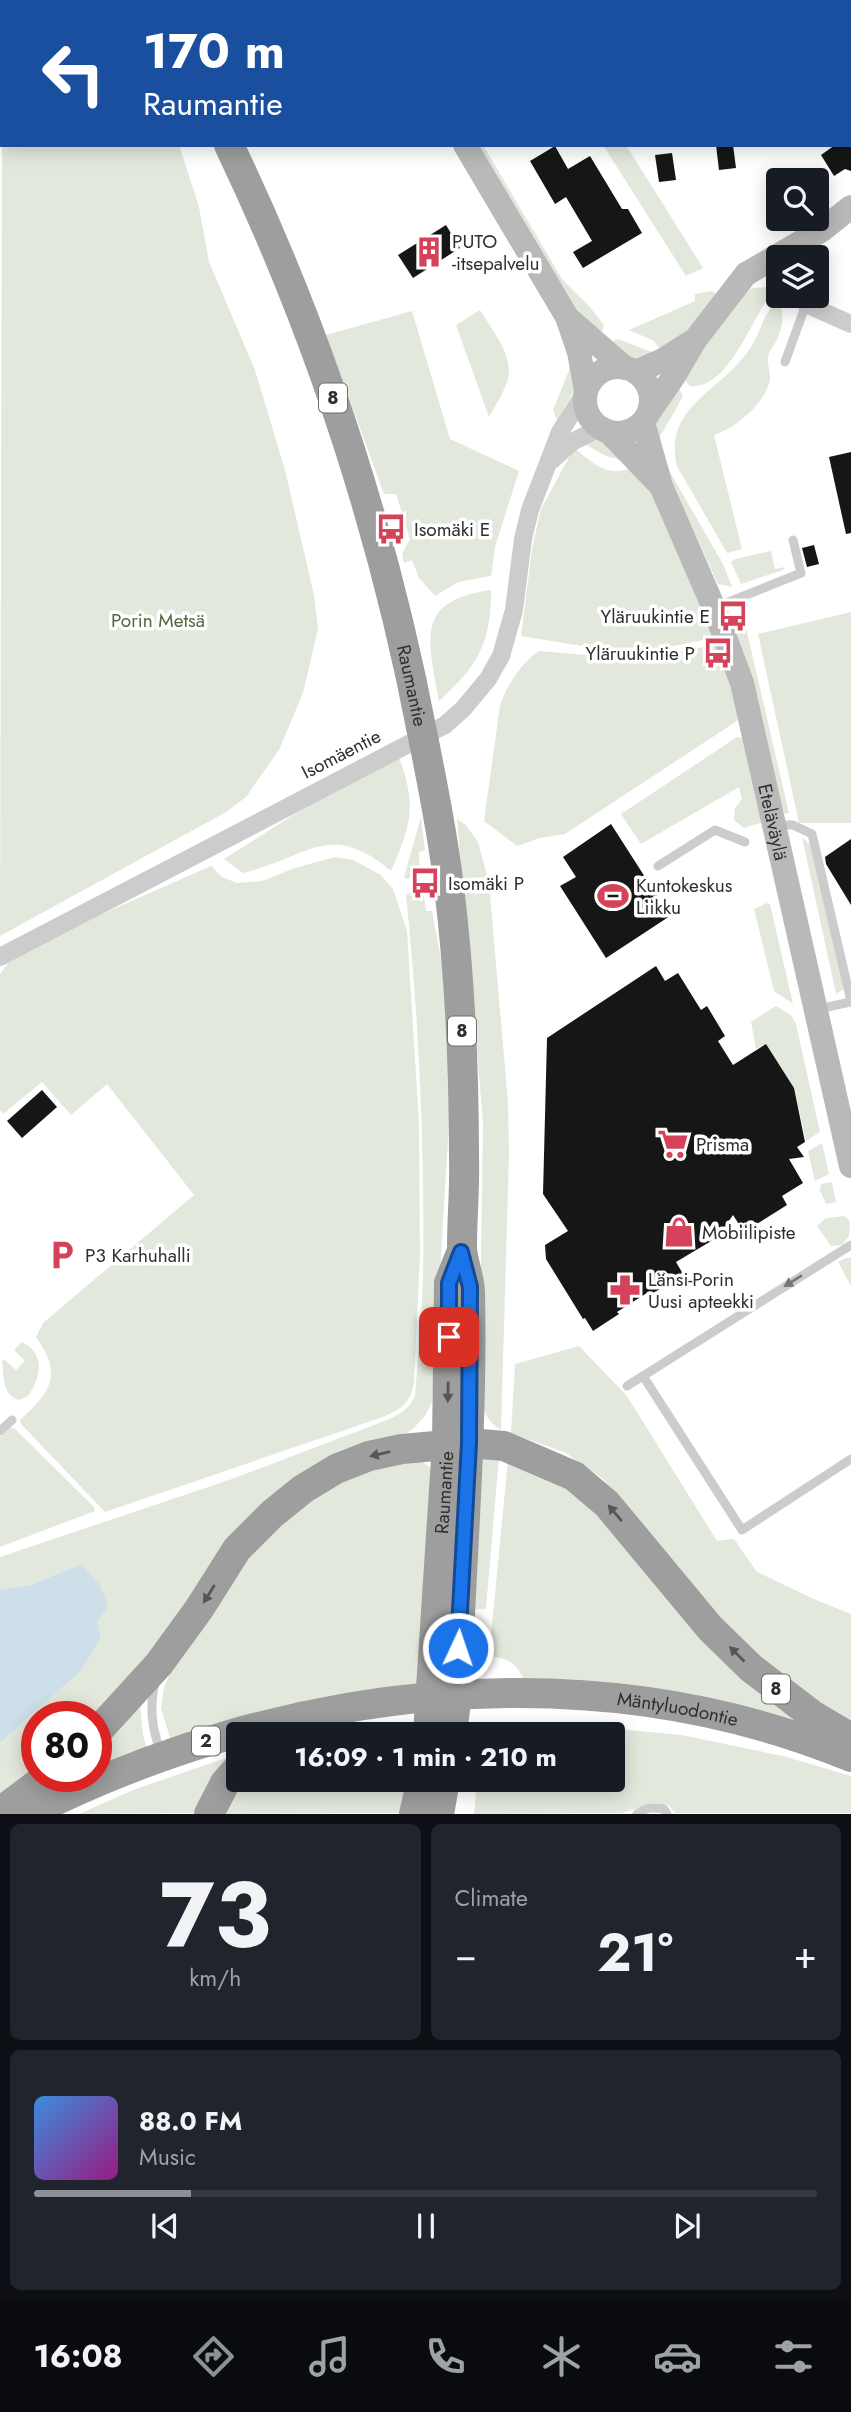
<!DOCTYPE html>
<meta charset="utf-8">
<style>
:root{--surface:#171b24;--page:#20242c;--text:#f1f3f6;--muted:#9ea1a6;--line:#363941;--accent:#8c9099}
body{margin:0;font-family:Jost,sans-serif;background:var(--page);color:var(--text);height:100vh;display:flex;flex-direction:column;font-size:26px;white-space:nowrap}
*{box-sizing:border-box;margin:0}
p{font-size:23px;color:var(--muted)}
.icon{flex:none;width:38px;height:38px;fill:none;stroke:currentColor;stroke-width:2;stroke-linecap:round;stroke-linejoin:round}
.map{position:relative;height:1814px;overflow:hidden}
.drawer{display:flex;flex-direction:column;gap:10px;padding:10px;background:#0d0f14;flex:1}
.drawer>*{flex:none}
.top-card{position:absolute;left:0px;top:0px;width:852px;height:147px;box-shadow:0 4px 18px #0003;background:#1a4fa0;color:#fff;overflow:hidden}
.buttons{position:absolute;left:766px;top:168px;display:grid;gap:14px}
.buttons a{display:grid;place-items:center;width:63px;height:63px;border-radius:7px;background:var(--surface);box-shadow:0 4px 18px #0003;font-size:35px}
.speed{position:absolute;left:21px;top:1701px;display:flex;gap:14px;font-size:35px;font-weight:700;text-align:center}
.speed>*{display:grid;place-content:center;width:91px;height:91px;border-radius:50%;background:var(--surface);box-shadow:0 4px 18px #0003;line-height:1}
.speed .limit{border:10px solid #d22;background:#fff;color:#111}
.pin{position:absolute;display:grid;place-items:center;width:60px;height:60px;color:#fff;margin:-30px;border-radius:14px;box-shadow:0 4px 10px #0006}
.me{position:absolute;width:77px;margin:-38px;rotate:3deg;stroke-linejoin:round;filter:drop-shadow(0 0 5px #0008)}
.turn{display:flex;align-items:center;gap:24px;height:147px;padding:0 28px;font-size:32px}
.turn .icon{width:91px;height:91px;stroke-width:2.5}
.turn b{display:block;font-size:49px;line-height:60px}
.big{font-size:52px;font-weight:700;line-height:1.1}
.drawer .tile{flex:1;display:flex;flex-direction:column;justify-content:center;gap:10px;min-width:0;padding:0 24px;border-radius:10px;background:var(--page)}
.drawer .dial{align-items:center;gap:0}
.dial b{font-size:91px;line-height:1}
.song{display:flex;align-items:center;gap:21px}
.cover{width:84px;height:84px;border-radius:10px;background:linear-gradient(135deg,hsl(210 70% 55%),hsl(310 70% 35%))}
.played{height:7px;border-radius:4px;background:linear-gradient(90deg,var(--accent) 20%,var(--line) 20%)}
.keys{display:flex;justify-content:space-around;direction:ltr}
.heat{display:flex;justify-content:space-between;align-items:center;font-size:38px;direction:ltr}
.drawer .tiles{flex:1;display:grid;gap:10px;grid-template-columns:1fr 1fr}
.tile:last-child{grid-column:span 2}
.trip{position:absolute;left:226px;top:1722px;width:399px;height:70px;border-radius:7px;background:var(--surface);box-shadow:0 4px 18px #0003;font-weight:700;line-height:70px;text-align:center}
.tabs{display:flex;height:112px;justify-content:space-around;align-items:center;background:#090b0e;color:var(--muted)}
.tabs .icon{width:49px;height:49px}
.tabs .selected{color:var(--accent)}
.tabs b{font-size:32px;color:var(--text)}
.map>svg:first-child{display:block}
.green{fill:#e3e8dc}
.water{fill:#cde0e9}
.building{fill:#161616}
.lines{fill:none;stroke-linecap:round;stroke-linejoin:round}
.service{stroke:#ccc;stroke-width:9}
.minor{stroke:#ccc;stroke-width:18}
.secondary{stroke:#b9b9b9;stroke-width:24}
.trunk{stroke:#9e9e9e;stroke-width:30}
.oneway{fill:#767676}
.oneway2{fill:#565656}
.route-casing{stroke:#114b97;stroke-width:18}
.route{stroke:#1a73e8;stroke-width:12}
.labels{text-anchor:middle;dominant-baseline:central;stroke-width:7;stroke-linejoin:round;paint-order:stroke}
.shield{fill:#fff;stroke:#6d6d6d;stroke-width:2}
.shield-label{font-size:18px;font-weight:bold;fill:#2f2f2f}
.poi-label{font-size:19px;fill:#2f2f2f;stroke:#fff;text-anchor:start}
.park-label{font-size:19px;fill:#556741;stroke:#fff}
.street-label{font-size:19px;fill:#2f2f2f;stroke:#fff}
</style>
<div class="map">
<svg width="851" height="1814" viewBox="0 0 851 1814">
<rect width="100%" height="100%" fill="#fff"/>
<g class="green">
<polygon points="419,0 563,0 564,2 420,2"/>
<polygon points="2,117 2,145 179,145 199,207 209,262 255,370 285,470 314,595 318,629 303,693 279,750 246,797 226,812 0,936"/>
<polygon points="475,145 483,145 562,279 589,306 604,325 602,332 577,315"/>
<polygon points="603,145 626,145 703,268 686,276"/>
<path d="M767 287 773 292C751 317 730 390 690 386L682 377 736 300 752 288Z"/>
<polygon points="712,291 717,295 685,337 663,353 654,341 629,330 695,301 695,294"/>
<path d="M779 300C784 311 783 326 778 337 776 344 769 350 768 357 767 366 772 376 769 384 761 407 736 427 714 435L742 549 727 553 677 466C663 407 720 392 749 350 761 334 762 313 779 300Z"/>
<path d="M480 310C491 329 516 357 507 382 503 394 495 406 489 417L456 325Z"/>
<polygon points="412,311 450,439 519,471 495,547 491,576 458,582 435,596 419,578 412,560 404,563 402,554 410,539 396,494 384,494 326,335"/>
<polygon points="618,339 652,352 643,360 629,358 606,344"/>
<polygon points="571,365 577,386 557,420 553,410"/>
<path d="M677 386 683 395C682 399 658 441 655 443V426Z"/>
<polygon points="597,440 609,443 621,460 606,456 583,443"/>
<path d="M574 448C596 465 606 478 635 467L665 514 713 638C688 643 664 649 639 650 604 652 555 641 521 636L532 549 541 509Z"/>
<polygon points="665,457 669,470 724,566 732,587 718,584 666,471"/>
<polygon points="771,551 775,569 785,567 783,570 741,584 731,562 736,559"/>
<path d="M491 590C491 643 478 666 439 701 429 640 413 601 491 590Z"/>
<polygon points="851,612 851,823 799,823 758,634"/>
<polygon points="741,617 746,628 789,813 783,814 761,718 735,629"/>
<path d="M717 645 739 713 737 721 565 834 540 838 517 846 484 821 500 705C508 684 521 663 539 651L632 659Z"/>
<polygon points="737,737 743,738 766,821 744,828 734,820 735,808 742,799 739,787 641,844 621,814"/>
<path d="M399 757C417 806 411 825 391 871 329 819 307 858 243 873L224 859 298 812Z"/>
<polygon points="421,817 425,850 419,852 420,872 419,876 407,879 404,877"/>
<path d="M457 819 466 825 478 842 489 883 508 1103 509 1154 501 1430C487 1422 482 1408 479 1393L483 1122Z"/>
<polygon points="802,837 811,846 845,988 836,994"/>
<path d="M335 857 353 860 381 875 393 889 407 931 419 1123 420 1254 414 1383C410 1403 402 1409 383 1417L105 1512 21 1424 20 1420C51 1392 63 1375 36 1337L43 1323 194 1195 107 1084 71 1115 42 1082 3 1114 0 1110V974L8 963 102 914 211 866 222 877 237 883 262 881 295 868Z"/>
<path d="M418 888 423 891 426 911H432L442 964 451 1091 432 1402 425 1416 413 1429 395 1440 333 1457 96 1717H37V1773L0 1801V1743L80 1672 81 1564 30 1585 0 1590V1557L232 1479 387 1420C400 1414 408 1410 415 1396 418 1356 422 1315 423 1274 425 1147 419 1021 406 895Z"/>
<polygon points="767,903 770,904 793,1004 774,991 754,909"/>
<polygon points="776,1006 791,1015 796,1024 820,1132 806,1141 794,1088 766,1044 756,1049 751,1022"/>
<polygon points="822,1143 829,1174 815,1181 808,1151"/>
<polygon points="832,1182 836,1202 826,1204 820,1191 821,1184"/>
<polygon points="845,1216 850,1222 849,1236 842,1245 831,1246 817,1226 826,1218"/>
<polygon points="846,1258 851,1258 851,1286 838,1262"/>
<path d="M22 1342C46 1354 41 1378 28 1396L19 1400C2 1395 4 1376 2 1361L4 1359 16 1370 25 1361 14 1350Z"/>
<polygon points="579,1346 627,1396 717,1541 734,1539 757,1572 816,1600 851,1614 851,1725 744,1649 603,1479 566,1453 511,1433 515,1364"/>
<polygon points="10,1428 14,1428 94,1507 95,1511 0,1547 0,1437"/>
<polygon points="499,1457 486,1609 468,1610 481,1458"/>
<polygon points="420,1460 431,1468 423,1686 171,1741 161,1708 164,1688 171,1670 197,1623 281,1516 355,1472"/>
<path d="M508 1460 553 1478 586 1500 812 1729 525 1681C515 1662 510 1659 489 1656Z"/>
<polygon points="140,1704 143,1735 147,1749 96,1769 96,1743"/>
<polygon points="522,1727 596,1727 681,1735 783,1756 851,1776 851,1813 676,1813 668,1805 655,1803 622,1813 474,1814 476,1792 482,1780 612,1780 612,1734 511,1734"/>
<polygon points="229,1757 199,1813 79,1814 133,1790"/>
<polygon points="239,1780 409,1780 400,1813 220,1814"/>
</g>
<g class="water">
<polygon points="563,0 793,0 793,2 564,2"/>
<polygon points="81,1564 100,1585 108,1606 97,1622 101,1637 80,1672 0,1743 0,1590 30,1585"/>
</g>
<g class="building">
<polygon points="716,145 733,145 736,168 719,170"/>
<polygon points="835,145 851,145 851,171 845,169 834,176 821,155"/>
<polygon points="555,146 568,169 590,156 622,209 628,209 642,233 583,268 573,252 592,241 566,197 555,204 530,161"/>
<polygon points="672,153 676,180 659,182 655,155"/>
<polygon points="446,225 460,248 413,278 398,255"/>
<polygon points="851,452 851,533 846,534 829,457"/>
<polygon points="814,545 819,564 807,567 802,548"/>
<polygon points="611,824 670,916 606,958 560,886 576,877 563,857"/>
<polygon points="851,839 851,905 826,864 825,857"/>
<polygon points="656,966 665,981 678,973 701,1010 707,1006 725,1036 718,1041 733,1065 766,1044 794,1088 805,1142 797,1147 804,1157 789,1159 803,1183 782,1196 787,1205 744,1232 733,1215 718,1237 676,1262 683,1274 652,1294 650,1291 617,1312 619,1314 593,1331 585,1318 583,1319 546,1259 545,1245 568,1231 543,1194 547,1038"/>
<polygon points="42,1090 57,1107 22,1138 7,1121"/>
</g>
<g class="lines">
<g class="service">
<polyline points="785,362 806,304"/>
<polyline points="716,607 801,573 793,540"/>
<polyline points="777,825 793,825 812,834 851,1001"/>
<polyline points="658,866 715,830 745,842"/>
<polyline points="818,1009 851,1002"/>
<polyline points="643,1376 742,1530 851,1459"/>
<polyline points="627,1386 851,1245"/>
<polyline points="0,1431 12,1420"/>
<path d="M155 1682C149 1709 152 1728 161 1754"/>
<path d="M637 1814C647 1807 653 1807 664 1809L667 1814"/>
</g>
<g class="minor">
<polyline points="801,296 806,304 851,324"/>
<polyline points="552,460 572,442 600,428"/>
<polyline points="0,957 445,725 463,709 488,679 501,656 514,610 523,539 530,510 560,432 586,391"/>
</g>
<g class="secondary">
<polyline points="388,0 389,2"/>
<polyline points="465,145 567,317 579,352 586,391"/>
<polyline points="570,320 625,368"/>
<circle cx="618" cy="400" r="33"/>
<polyline points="636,372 663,360 691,342"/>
<polyline points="650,411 674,376 695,340 746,274 822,230 851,207"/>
<path id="s1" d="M643 422 661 486 714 608 742 683 851 1166"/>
<polyline points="609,432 657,482"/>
</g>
<g class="trunk">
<polyline points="153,0 154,2"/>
<path id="s2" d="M229 145C319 333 384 533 423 737 433 786 443 836 449 887 460 977 464 1067 464 1158 465 1188 462 1217 462 1246 462 1262 470 1277 470 1293 473 1429 461 1565 456 1701L452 1734"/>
<polyline points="96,1733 159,1664 199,1609 237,1549 272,1514 303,1489 336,1469 369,1456 402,1449 469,1443 504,1446 574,1476 607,1504 710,1628 751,1668 811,1714 851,1738"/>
<path id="s3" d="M428 1734 447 1444 449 1283 461 1253"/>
<polyline points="0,1812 48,1776"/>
<path id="s4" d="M28 1814C280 1687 585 1647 851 1757"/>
<polyline points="209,1814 225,1783 238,1768"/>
<polyline points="414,1814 422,1780"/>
<polyline points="439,1814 445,1780"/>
</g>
</g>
<defs><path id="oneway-solid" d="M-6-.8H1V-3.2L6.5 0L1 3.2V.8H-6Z" transform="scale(1.75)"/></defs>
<use class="oneway" href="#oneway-solid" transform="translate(793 1281) rotate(148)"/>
<g class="oneway2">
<use href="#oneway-solid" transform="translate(448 1392) rotate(91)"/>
<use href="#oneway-solid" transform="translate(380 1454) rotate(167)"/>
<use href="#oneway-solid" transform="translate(615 1513) rotate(-130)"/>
<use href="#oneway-solid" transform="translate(209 1594) rotate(122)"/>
<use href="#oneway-solid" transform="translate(737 1654) rotate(-135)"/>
</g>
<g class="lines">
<g class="route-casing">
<polyline id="route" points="449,1337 449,1283 461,1252 470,1287 469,1443 458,1648"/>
</g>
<use href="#route" class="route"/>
</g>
<defs>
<g id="building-bare" transform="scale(2.415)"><path d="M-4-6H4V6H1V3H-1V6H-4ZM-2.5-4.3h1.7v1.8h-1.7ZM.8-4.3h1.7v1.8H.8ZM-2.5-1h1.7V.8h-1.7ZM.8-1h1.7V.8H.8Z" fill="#d44359" stroke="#fff" stroke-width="2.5" paint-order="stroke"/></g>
<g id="bus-bare" transform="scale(2.415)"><path d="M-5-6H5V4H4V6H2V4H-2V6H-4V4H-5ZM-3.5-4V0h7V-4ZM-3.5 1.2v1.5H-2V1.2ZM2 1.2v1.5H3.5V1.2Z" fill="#d44359" stroke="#fff" stroke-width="2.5" paint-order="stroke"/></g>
<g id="stadium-bare" transform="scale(2.415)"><path d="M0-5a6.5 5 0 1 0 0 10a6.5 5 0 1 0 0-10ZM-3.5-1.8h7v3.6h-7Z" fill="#d44359" stroke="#fff" stroke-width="2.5" paint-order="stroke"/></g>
<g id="supermarket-bare" transform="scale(2.415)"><path d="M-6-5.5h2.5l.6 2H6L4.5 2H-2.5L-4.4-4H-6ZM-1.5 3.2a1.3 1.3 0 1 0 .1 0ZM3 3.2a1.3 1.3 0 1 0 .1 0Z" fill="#d44359" stroke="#fff" stroke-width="2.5" paint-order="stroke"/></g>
<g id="shop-bare" transform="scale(2.415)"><path d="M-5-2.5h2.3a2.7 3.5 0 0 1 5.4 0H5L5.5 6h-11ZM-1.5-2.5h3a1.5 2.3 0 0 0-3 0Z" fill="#d44359" stroke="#fff" stroke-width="2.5" paint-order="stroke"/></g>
<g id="parking-bare" transform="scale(2.415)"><path d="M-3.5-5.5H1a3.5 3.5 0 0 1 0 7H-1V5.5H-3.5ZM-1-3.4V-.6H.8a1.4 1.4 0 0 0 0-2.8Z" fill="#d44359" stroke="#fff" stroke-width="2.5" paint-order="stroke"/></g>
<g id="pharmacy-bare" transform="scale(2.415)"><path d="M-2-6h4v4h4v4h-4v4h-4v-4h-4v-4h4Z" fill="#d44359" stroke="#fff" stroke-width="2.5" paint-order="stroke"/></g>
</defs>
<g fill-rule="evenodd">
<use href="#building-bare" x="429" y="252"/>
<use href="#bus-bare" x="391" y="529"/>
<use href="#bus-bare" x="733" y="616"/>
<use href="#bus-bare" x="718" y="653"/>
<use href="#bus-bare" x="425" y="883"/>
<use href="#stadium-bare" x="613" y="896"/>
<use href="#supermarket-bare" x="673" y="1144"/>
<use href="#shop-bare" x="679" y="1232"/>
<use href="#parking-bare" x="62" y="1255"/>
<use href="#pharmacy-bare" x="625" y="1290"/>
</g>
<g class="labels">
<g class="shield">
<rect x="319" y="383.5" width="28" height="29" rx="5"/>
<rect x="448" y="1016.5" width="28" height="29" rx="5"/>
<rect x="762" y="1674.5" width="28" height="29" rx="5"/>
<rect x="192" y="1726.5" width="28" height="29" rx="5"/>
</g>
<g class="shield-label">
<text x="333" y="398">8</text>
<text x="462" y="1031">8</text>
<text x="776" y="1689">8</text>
<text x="206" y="1741">2</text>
</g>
<g class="poi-label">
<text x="452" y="241">PUTO<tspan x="452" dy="22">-itsepalvelu</tspan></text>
<text x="414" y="529">Isomäki E</text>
<text x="710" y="616" text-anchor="end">Yläruukintie E</text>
<text x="695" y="653" text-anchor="end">Yläruukintie P</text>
<text x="448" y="883">Isomäki P</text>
<text x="636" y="885">Kuntokeskus<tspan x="636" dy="22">Liikku</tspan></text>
<text x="696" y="1144">Prisma</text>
<text x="702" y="1232">Mobiilipiste</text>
<text x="85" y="1255">P3 Karhuhalli</text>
<text x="648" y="1279">Länsi-Porin<tspan x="648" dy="22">Uusi apteekki</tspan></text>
</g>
<g class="park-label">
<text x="158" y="620">Porin Metsä</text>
</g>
<g class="street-label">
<text stroke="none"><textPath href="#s2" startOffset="572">Raumantie</textPath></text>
<text transform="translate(341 754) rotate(-27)">Isomäentie</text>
<text stroke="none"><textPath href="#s1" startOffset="422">Eteläväylä</textPath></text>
<text stroke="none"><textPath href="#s3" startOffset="242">Raumantie</textPath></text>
<text stroke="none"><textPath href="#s4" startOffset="670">Mäntyluodontie</textPath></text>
</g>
</g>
</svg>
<div class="buttons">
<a><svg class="icon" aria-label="search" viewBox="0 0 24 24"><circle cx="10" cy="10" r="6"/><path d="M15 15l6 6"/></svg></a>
<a><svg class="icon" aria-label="layers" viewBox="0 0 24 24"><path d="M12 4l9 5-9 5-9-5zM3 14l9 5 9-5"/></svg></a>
</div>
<div class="speed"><div class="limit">80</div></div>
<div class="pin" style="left:449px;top:1337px;background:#d93025"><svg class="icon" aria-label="arrive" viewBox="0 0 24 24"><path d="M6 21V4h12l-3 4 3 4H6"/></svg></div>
<svg class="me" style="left:458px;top:1648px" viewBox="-20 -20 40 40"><circle r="17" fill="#1a73e8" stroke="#fff" stroke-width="3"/><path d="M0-11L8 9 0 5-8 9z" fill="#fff"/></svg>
<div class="trip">16:09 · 1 min · 210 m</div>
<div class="top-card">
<div class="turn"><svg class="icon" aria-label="left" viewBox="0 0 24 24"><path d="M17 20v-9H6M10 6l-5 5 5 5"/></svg><div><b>170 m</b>Raumantie</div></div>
</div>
</div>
<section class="drawer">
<div class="tiles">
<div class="tile dial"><b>73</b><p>km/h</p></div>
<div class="tile"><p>Climate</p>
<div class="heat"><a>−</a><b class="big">21°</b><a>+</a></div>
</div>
<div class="tile">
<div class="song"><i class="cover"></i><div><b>88.0 FM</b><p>Music</p></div></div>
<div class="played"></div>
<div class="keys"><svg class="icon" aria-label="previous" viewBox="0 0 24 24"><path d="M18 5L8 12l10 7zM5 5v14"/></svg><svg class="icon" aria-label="pause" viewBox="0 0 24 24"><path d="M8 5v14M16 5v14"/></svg><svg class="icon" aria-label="next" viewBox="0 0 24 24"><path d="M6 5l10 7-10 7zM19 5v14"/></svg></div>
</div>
</div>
</section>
<nav class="tabs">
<b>16:08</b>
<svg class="icon selected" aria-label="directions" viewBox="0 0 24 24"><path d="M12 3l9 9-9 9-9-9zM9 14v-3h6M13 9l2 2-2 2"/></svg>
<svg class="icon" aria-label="music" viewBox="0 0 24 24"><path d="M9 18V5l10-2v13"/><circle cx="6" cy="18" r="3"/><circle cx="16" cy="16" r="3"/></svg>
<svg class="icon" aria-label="phone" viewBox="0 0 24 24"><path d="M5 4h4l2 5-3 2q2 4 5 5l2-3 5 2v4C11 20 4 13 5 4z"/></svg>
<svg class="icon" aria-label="climate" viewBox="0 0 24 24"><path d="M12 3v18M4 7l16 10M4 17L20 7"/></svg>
<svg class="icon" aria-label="car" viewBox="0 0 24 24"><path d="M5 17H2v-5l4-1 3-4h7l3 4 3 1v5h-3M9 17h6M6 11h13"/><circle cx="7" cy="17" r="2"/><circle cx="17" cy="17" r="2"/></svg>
<svg class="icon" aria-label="filters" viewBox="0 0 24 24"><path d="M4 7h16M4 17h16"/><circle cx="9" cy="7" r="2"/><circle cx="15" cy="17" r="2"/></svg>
</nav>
